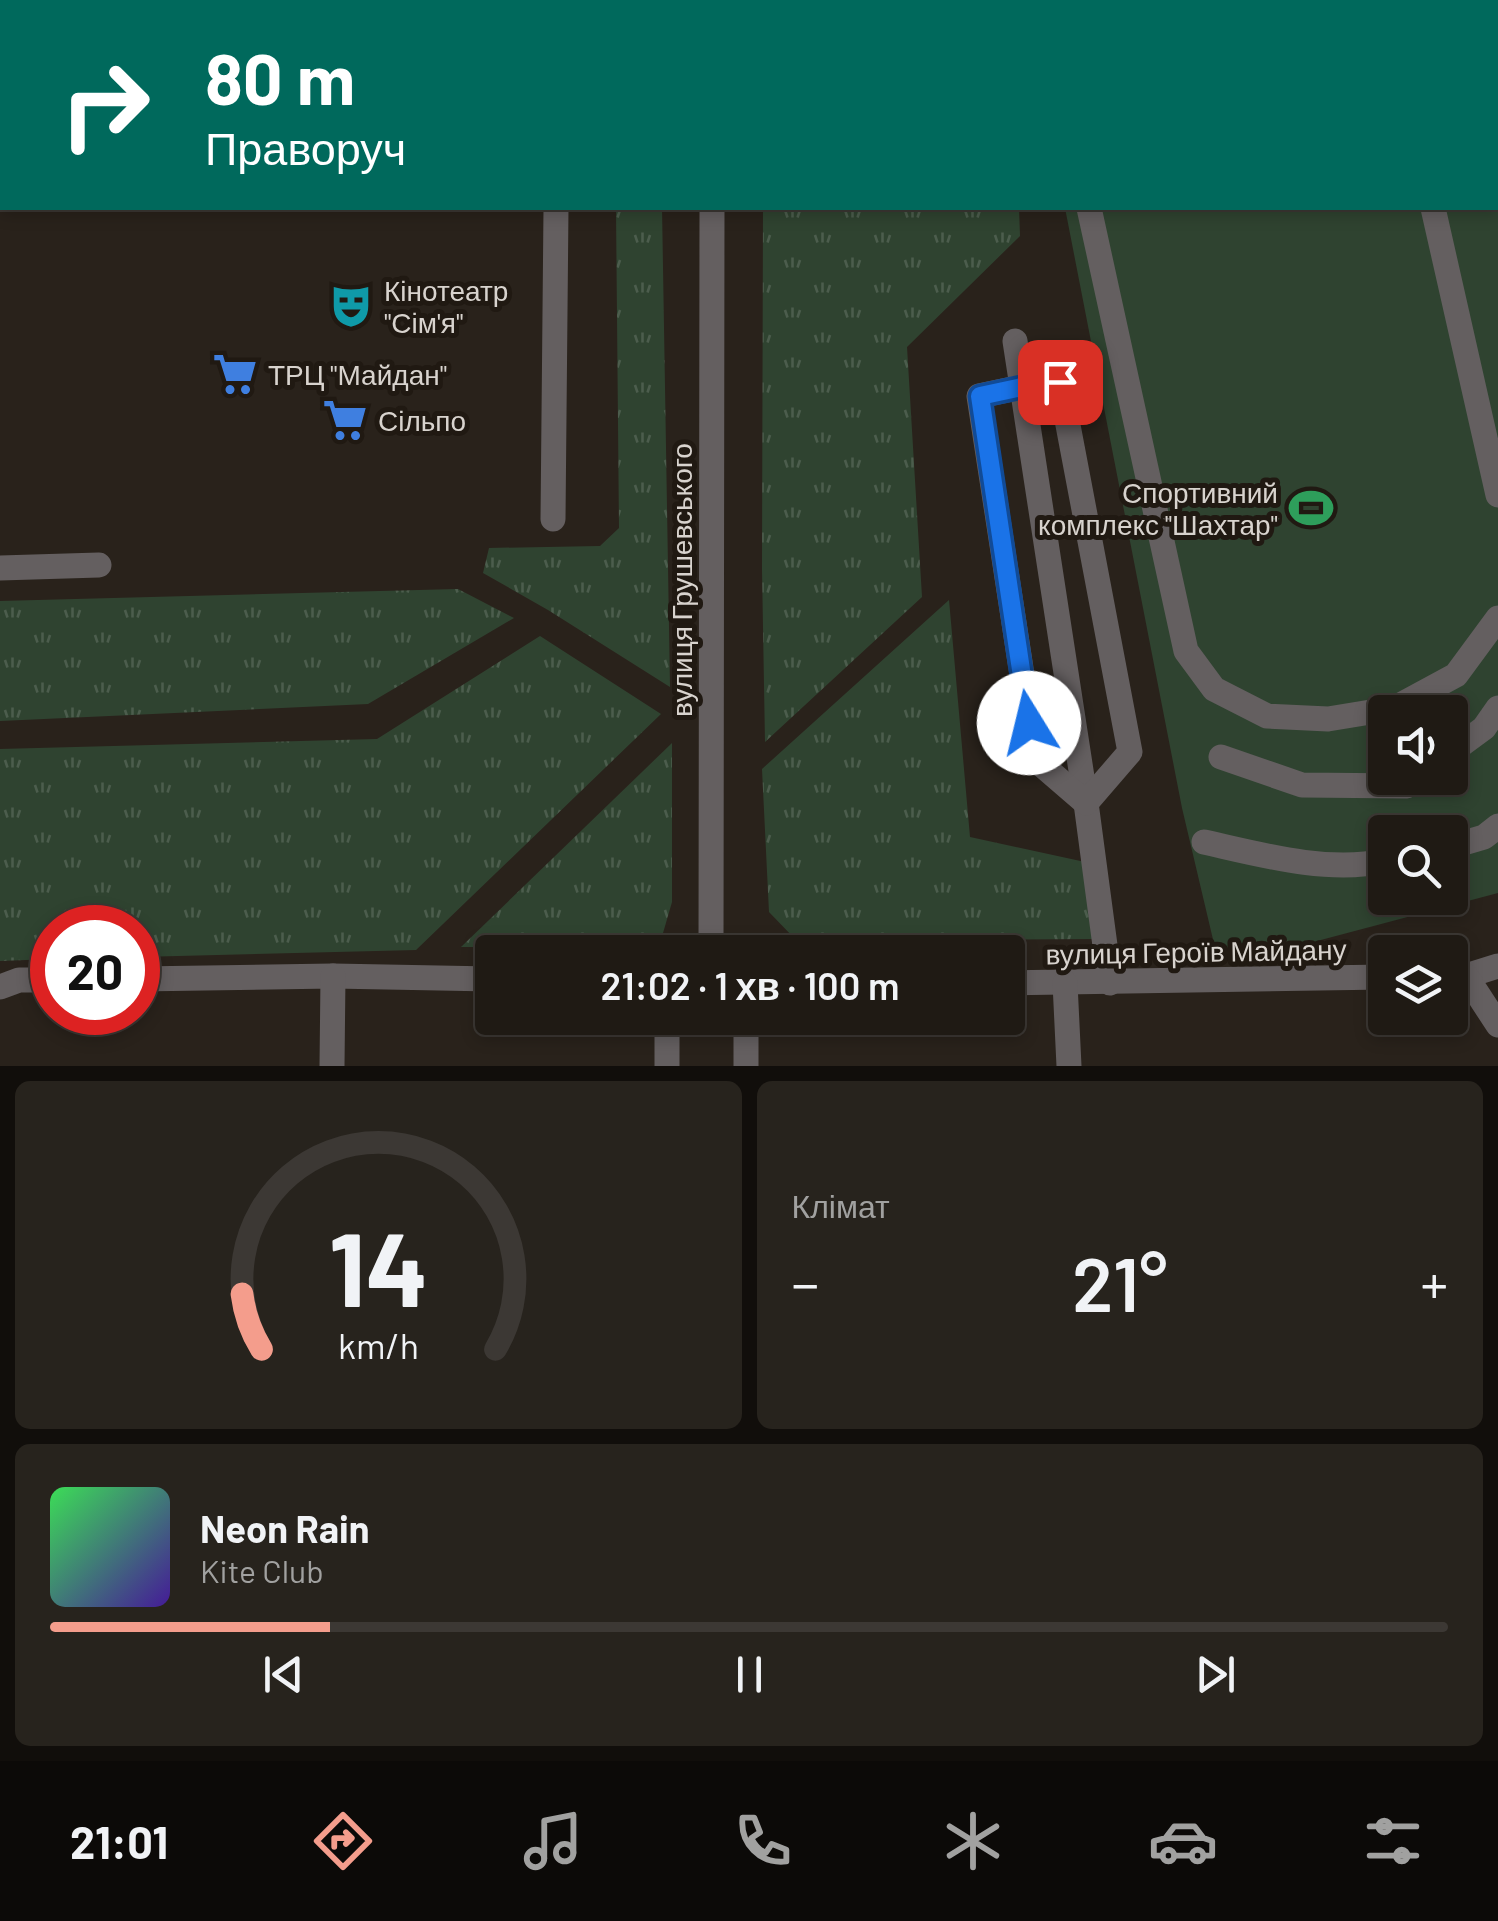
<!DOCTYPE html>
<html lang="uk">
<meta charset="utf-8">
<style>
:root{--surface:#1f1a14;--page:#27231d;--text:#f1f3f6;--muted:#a1a1a0;--line:#3c3834;--accent:#f49d8c}
body{margin:0;font-family:Barlow,sans-serif;background:var(--page);color:var(--text);height:100vh;display:flex;flex-direction:column;font-size:38px;white-space:nowrap}
*{box-sizing:border-box;margin:0}
p{font-size:32px;color:var(--muted)}
.icon{flex:none;width:55px;height:55px;fill:none;stroke:currentColor;stroke-width:2;stroke-linecap:round;stroke-linejoin:round}
.map{position:relative;height:1066px;overflow:hidden}
.sheet{display:flex;flex-direction:column;gap:15px;padding:15px;background:#110e0b;flex:1}
.sheet>*{flex:none}
.guide{position:absolute;left:0px;top:0px;width:1500px;height:210px;box-shadow:0 5px 15px #0003,0 0 0 2px var(--line);background:#00695c;color:#fff;overflow:hidden}
.buttons{position:absolute;left:1368px;top:695px;display:grid;gap:20px}
.buttons a{display:grid;place-items:center;width:100px;height:100px;border-radius:10px;background:var(--surface);box-shadow:0 5px 15px #0003,0 0 0 2px var(--line);font-size:50px}
.speed{position:absolute;left:30px;top:905px;display:flex;gap:20px;font-size:50px;font-weight:700;text-align:center}
.speed>*{display:grid;place-content:center;width:130px;height:130px;border-radius:50%;background:var(--surface);box-shadow:0 5px 15px #0003,0 0 0 2px var(--line);line-height:1}
.speed .limit{border:15px solid #d22;background:#fff;color:#111}
.pin{position:absolute;display:grid;place-items:center;width:85px;height:85px;color:#fff;margin:-42px;border-radius:20px;box-shadow:0 5px 15px #0006}
.me{position:absolute;width:110px;margin:-55px;rotate:351deg;stroke-linejoin:round;filter:drop-shadow(0 0 8px #0008)}
.turn{display:flex;align-items:center;gap:35px;height:210px;padding:0 40px;font-size:45px}
.turn .icon{width:130px;height:130px;stroke-width:2.5}
.turn b{display:block;font-size:70px;line-height:85px}
.big{font-size:75px;font-weight:600;line-height:1.1}
.sheet .card{flex:1;display:flex;flex-direction:column;justify-content:center;gap:15px;min-width:0;padding:0 35px;border-radius:15px;background:var(--page)}
.sheet .dial{align-items:center;gap:0}
.dial svg{height:260px;overflow:visible;fill:none;stroke:var(--line);stroke-width:7;stroke-linecap:round;text-anchor:middle}
.dial text{fill:var(--text);stroke:none}
.song{display:flex;align-items:center;gap:30px}
.cover{width:120px;height:120px;border-radius:15px;background:linear-gradient(135deg,hsl(130 70% 55%),hsl(260 70% 35%))}
.played{height:10px;border-radius:5px;background:linear-gradient(90deg,var(--accent) 20%,var(--line) 20%)}
.keys{display:flex;justify-content:space-around;direction:ltr}
.heat{display:flex;justify-content:space-between;align-items:center;font-size:55px;direction:ltr}
.sheet .tiles{flex:1;display:grid;gap:15px;grid-template-columns:1fr 1fr}
.card:last-child{grid-column:span 2}
.trip{position:absolute;left:475px;top:935px;width:550px;height:100px;border-radius:10px;background:var(--surface);box-shadow:0 5px 15px #0003,0 0 0 2px var(--line);font-weight:600;line-height:100px;text-align:center}
.tab-bar{display:flex;height:160px;justify-content:space-around;align-items:center;background:#0c0a08;color:var(--muted)}
.tab-bar .icon{width:70px;height:70px}
.tab-bar .on{color:var(--accent)}
.tab-bar b{font-size:45px;color:var(--text)}
.map>svg:first-child{display:block}
.wetland{fill:url(#wetland-marsh)}
.park{fill:url(#park-tufts)}
.pitch{fill:#2f4330;fill-rule:evenodd}
.lines{fill:none;stroke-linecap:round;stroke-linejoin:round}
.minor{stroke:#645f60;stroke-width:25}
.route-casing{stroke:#114b97;stroke-width:25}
.route{stroke:#1a73e8;stroke-width:18}
.labels{text-anchor:middle;dominant-baseline:central;stroke-width:10;stroke-linejoin:round;paint-order:stroke}
.poi-label{font-size:28px;fill:#d8d3ce;stroke:#201912;text-anchor:start}
.street-label{font-size:28px;fill:#d8d3ce;stroke:#201912}
</style>
<div class="map">
<svg width="1498" height="1066" viewBox="0 0 1498 1066">
<defs>
<pattern id="wetland-marsh" width="20" height="14" patternUnits="userSpaceOnUse" patternTransform="scale(2.5)"><rect width="20" height="14" fill="#2f4330"/><path d="M1 5h8M5 5V1M11 12h8M15 12V8" fill="none" stroke="#4c5d4d"/></pattern>
<pattern id="park-tufts" width="24" height="20" patternUnits="userSpaceOnUse" patternTransform="scale(2.5)"><rect width="24" height="20" fill="#2f4330"/><path d="M3 7l-1-3M5 7V3M7 7l1-3M15 17l-1-3M17 17v-4M19 17l1-3" fill="none" stroke="#4c5d4d"/></pattern>
</defs>
<rect width="100%" height="100%" fill="#29221b"/>
<polygon class="wetland" points="0,0 636,0 636,2 2,2 2,73 0,73"/>
<g class="park">
<polygon points="764,0 1138,0 1136,2 764,2"/>
<polygon points="616,208 662,208 670,687 548,610 483,573 489,548 600,546 619,528"/>
<polygon points="763,208 1019,208 1020,236 907,347 922,597 765,742 762,569"/>
<polygon points="458,589 514,618 368,704 0,721 0,601"/>
<polygon points="949,600 970,837 1085,862 1097,939 797,941 769,912 762,769"/>
<polygon points="540,636 661,714 416,950 138,957 138,928 52,928 52,959 0,961 0,749 377,739"/>
<polygon points="672,743 672,902 663,933 621,947 461,947"/>
</g>
<path class="pitch" d="M1189 0H1498V893L1302 945 1215 948 1182 808 1065 208H1498V2H1186ZM1385 712H1450V778H1385ZM1385 832H1450V898H1385Z"/>
<g class="lines">
<g class="minor">
<polyline points="712,0 712,2"/>
<polyline points="0,146 2,146"/>
<polyline points="1089,208 1186,651 1214,689 1267,716 1328,719 1395,708 1456,675 1498,618"/>
<polyline points="1433,208 1498,495"/>
<polyline points="1015,341 1086,803 1110,983"/>
<polygon points="1060,383 1130,752 1086,803 1035,759 979,396 1022,387"/>
<polyline points="553,519 556,208"/>
<polyline points="0,568 99,565"/>
<polyline points="1450,753 1484,728 1498,708"/>
<polyline points="1221,757 1302,785 1407,786 1418,778"/>
<path d="M1204 842C1262 855 1326 873 1385 861"/>
<polyline points="1450,847 1484,837 1498,826"/>
<polyline points="711,952 712,208"/>
<polyline points="1455,976 1466,976 1498,966"/>
<polyline points="1466,976 1498,1025"/>
<polyline points="138,979 333,976 492,979"/>
<polyline points="1008,983 1385,977"/>
<polyline points="1065,983 1069,1066"/>
<polyline points="0,987 19,980 52,980"/>
<polyline points="667,1018 667,1066"/>
<polyline points="746,1018 746,1066"/>
<polyline points="332,1066 333,976"/>
</g>
</g>
<g class="lines">
<g class="route-casing">
<polyline id="route" points="1029,723 980,396 1022,387 1060,382"/>
</g>
<use href="#route" class="route"/>
</g>
<defs>
<g id="theatre-bare" transform="scale(3.45)"><path d="M-5-5.5Q0-4 5-5.5V0Q5 5 0 6Q-5 5-5 0ZM-3.3-2.5H-1v1.5H-3.3ZM1-2.5H3.3v1.5H1ZM-2.8 1Q0 5.5 2.8 1Z" fill="#0f9aa8" stroke="#201912" stroke-width="2.5" paint-order="stroke"/></g>
<g id="supermarket-bare" transform="scale(3.45)"><path d="M-6-5.5h2.5l.6 2H6L4.5 2H-2.5L-4.4-4H-6ZM-1.5 3.2a1.3 1.3 0 1 0 .1 0ZM3 3.2a1.3 1.3 0 1 0 .1 0Z" fill="#3f7fe0" stroke="#201912" stroke-width="2.5" paint-order="stroke"/></g>
<g id="stadium-bare" transform="scale(3.45)"><path d="M0-5a6.5 5 0 1 0 0 10a6.5 5 0 1 0 0-10ZM-3.5-1.8h7v3.6h-7Z" fill="#2e9e5b" stroke="#201912" stroke-width="2.5" paint-order="stroke"/></g>
</defs>
<g fill-rule="evenodd">
<use href="#theatre-bare" x="351" y="306"/>
<use href="#supermarket-bare" x="235" y="374"/>
<use href="#supermarket-bare" x="345" y="420"/>
<use href="#stadium-bare" x="1311" y="508"/>
</g>
<g class="labels">
<g class="poi-label">
<text x="384" y="290">Кінотеатр<tspan x="384" dy="32">"Сім'я"</tspan></text>
<text x="268" y="374">ТРЦ "Майдан"</text>
<text x="378" y="420">Сільпо</text>
<text x="1278" y="492" text-anchor="end">Спортивний<tspan x="1278" dy="32">комплекс "Шахтар"</tspan></text>
</g>
<g class="street-label">
<text transform="translate(681 580) rotate(-90)">вулиця Грушевського</text>
<text transform="translate(1196 951) rotate(-1)">вулиця Героїв Майдану</text>
</g>
</g>
</svg>
<div class="buttons">
<a><svg class="icon" aria-label="sound" viewBox="0 0 24 24"><path d="M4 9h4l5-4v14l-5-4H4zM17 9q2 3 0 6"/></svg></a>
<a><svg class="icon" aria-label="search" viewBox="0 0 24 24"><circle cx="10" cy="10" r="6"/><path d="M15 15l6 6"/></svg></a>
<a><svg class="icon" aria-label="layers" viewBox="0 0 24 24"><path d="M12 4l9 5-9 5-9-5zM3 14l9 5 9-5"/></svg></a>
</div>
<div class="speed"><div class="limit">20</div></div>
<div class="pin" style="left:1060px;top:382px;background:#d93025"><svg class="icon" aria-label="arrive" viewBox="0 0 24 24"><path d="M6 21V4h12l-3 4 3 4H6"/></svg></div>
<svg class="me" style="left:1029px;top:723px" viewBox="-20 -20 40 40"><circle r="19" fill="#fff"/><path d="M0-13L10 11 0 6-10 11z" fill="#1a73e8"/></svg>
<div class="trip">21:02 · 1 хв · 100 m</div>
<div class="guide">
<div class="turn"><svg class="icon" aria-label="right" viewBox="0 0 24 24"><path d="M7 20v-9h11M14 6l5 5-5 5"/></svg><div><b>80 m</b>Праворуч</div></div>
</div>
</div>
<section class="sheet">
<div class="tiles">
<div class="card dial"><svg viewBox="0 0 100 80">
<path d="M14 69A42 42 0 1 1 86 69"/>
<path d="M14 69A42 42 0 0 1 8 52" stroke="#f49d8c"/>
<text x="50" y="56" font-size="32" font-weight="700">14</text>
<text x="50" y="72" font-size="11">km/h</text>
</svg></div>
<div class="card"><p>Клімат</p>
<div class="heat"><a>−</a><b class="big">21°</b><a>+</a></div>
</div>
<div class="card">
<div class="song"><i class="cover"></i><div><b>Neon Rain</b><p>Kite Club</p></div></div>
<div class="played"></div>
<div class="keys"><svg class="icon" aria-label="previous" viewBox="0 0 24 24"><path d="M18 5L8 12l10 7zM5 5v14"/></svg><svg class="icon" aria-label="pause" viewBox="0 0 24 24"><path d="M8 5v14M16 5v14"/></svg><svg class="icon" aria-label="next" viewBox="0 0 24 24"><path d="M6 5l10 7-10 7zM19 5v14"/></svg></div>
</div>
</div>
</section>
<nav class="tab-bar">
<b>21:01</b>
<svg class="icon on" aria-label="directions" viewBox="0 0 24 24"><path d="M12 3l9 9-9 9-9-9zM9 14v-3h6M13 9l2 2-2 2"/></svg>
<svg class="icon" aria-label="music" viewBox="0 0 24 24"><path d="M9 18V5l10-2v13"/><circle cx="6" cy="18" r="3"/><circle cx="16" cy="16" r="3"/></svg>
<svg class="icon" aria-label="phone" viewBox="0 0 24 24"><path d="M5 4h4l2 5-3 2q2 4 5 5l2-3 5 2v4C11 20 4 13 5 4z"/></svg>
<svg class="icon" aria-label="climate" viewBox="0 0 24 24"><path d="M12 3v18M4 7l16 10M4 17L20 7"/></svg>
<svg class="icon" aria-label="car" viewBox="0 0 24 24"><path d="M5 17H2v-5l4-1 3-4h7l3 4 3 1v5h-3M9 17h6M6 11h13"/><circle cx="7" cy="17" r="2"/><circle cx="17" cy="17" r="2"/></svg>
<svg class="icon" aria-label="filters" viewBox="0 0 24 24"><path d="M4 7h16M4 17h16"/><circle cx="9" cy="7" r="2"/><circle cx="15" cy="17" r="2"/></svg>
</nav>
